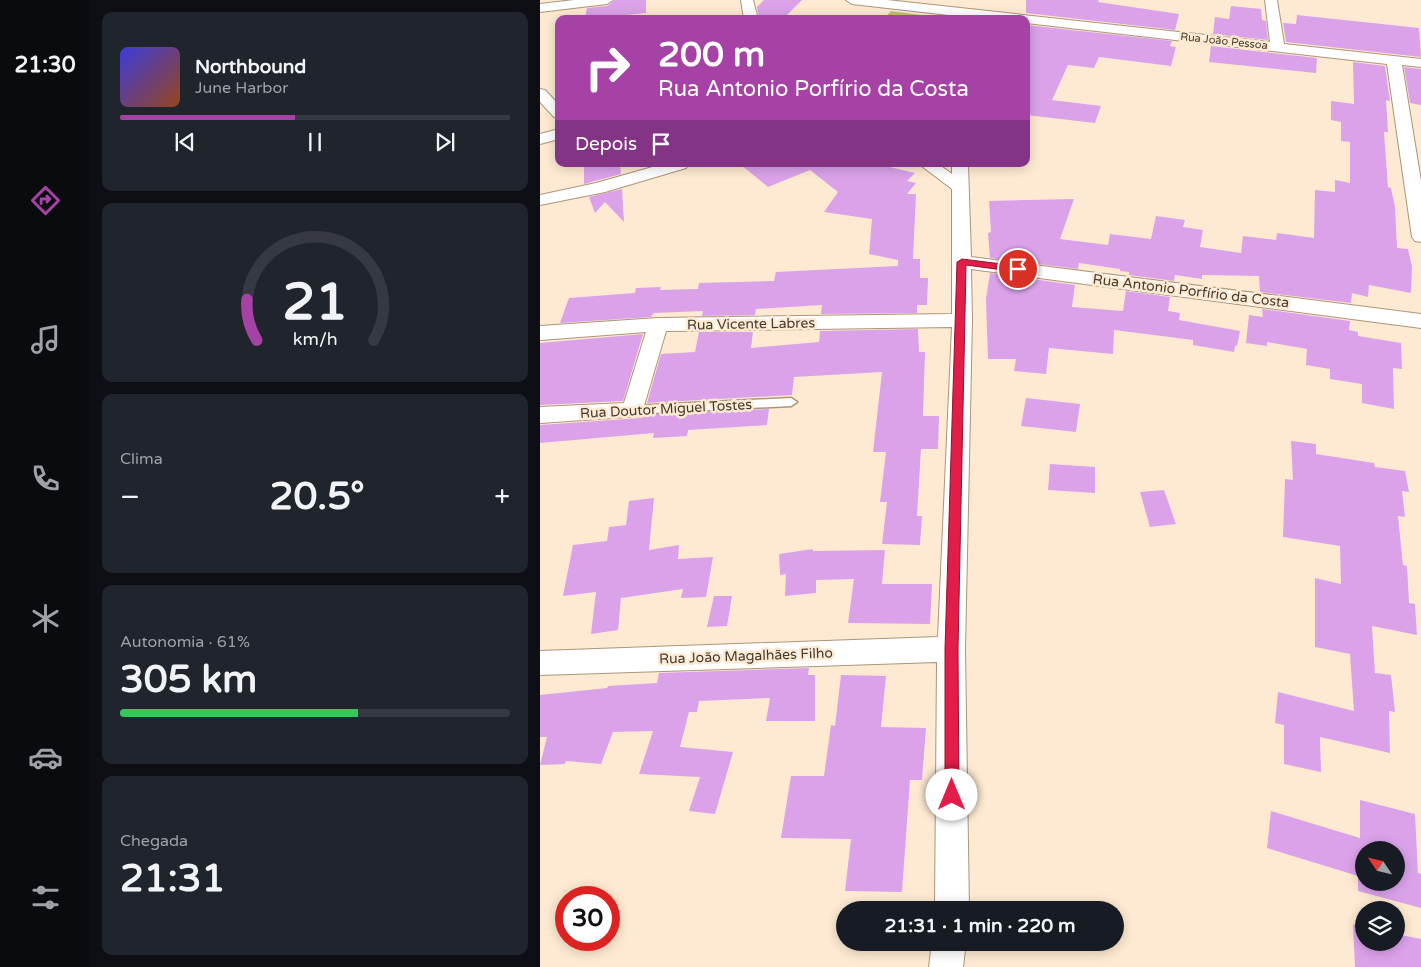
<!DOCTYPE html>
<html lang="pt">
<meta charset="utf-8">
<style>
:root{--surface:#171b24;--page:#20242c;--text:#f1f3f6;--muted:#9ea1a6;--line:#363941;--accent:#a641a6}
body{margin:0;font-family:"Varela Round",sans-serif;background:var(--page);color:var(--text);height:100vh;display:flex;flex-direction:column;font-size:19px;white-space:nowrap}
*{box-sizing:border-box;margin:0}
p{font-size:16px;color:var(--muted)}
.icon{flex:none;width:28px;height:28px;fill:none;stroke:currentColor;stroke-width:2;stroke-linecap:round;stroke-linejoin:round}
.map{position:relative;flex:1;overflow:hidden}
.sheet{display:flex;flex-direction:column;gap:12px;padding:12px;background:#0d0f14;width:450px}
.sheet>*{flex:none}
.hud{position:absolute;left:15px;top:15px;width:475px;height:152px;border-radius:10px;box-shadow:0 2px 12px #0003;background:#a641a6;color:#fff;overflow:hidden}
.needle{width:32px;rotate:305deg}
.buttons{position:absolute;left:815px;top:841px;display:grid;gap:10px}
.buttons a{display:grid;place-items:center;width:50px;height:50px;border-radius:50%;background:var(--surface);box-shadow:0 2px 12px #0003;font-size:25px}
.speed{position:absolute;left:15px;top:886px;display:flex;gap:10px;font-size:25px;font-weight:700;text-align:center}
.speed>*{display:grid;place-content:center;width:65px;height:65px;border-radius:50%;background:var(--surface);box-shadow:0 2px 12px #0003;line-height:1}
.speed .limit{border:8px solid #d22;background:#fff;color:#111}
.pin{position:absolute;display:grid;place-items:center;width:42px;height:42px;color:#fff;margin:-21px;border:2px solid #fff;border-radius:50%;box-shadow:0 1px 5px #0007}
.me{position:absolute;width:55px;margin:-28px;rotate:0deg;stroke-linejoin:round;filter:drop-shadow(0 0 4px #0008)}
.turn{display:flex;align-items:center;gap:18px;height:105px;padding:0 20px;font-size:22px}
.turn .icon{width:65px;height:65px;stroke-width:2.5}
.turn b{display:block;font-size:35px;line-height:42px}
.then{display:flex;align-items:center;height:48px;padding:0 20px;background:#0003;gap:10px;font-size:19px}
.big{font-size:38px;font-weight:700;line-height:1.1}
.sheet .card{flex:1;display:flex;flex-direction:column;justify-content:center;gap:8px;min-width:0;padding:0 18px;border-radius:10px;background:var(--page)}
.sheet .dial{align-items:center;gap:0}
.dial svg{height:130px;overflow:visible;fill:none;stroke:var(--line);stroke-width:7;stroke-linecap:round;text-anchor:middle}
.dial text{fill:var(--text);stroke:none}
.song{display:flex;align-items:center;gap:15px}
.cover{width:60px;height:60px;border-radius:8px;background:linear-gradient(135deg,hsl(240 70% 55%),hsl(20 70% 35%))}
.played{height:5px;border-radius:2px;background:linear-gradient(90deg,var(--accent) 45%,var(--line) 45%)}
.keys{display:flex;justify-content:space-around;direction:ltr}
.heat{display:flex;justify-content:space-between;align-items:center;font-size:28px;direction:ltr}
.charge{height:8px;border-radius:4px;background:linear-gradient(90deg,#34c759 61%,var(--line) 0)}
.trip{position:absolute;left:296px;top:901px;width:288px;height:50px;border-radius:25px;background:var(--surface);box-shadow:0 2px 12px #0003;font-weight:700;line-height:50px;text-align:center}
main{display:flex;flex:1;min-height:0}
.tabs{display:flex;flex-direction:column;width:90px;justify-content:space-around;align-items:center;background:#090b0e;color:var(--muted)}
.tabs .icon{width:35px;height:35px}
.tabs .current{color:var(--accent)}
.tabs b{font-size:22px;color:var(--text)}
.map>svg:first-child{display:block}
.green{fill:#bbc56e}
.building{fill:#dba2ea;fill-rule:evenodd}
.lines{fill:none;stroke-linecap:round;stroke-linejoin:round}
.service-casing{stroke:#ac9579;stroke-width:3}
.minor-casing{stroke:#ac9579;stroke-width:2}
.service{fill:#fff;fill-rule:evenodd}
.minor{fill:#fff;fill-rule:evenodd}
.route{fill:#e11d48;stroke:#92132f}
.labels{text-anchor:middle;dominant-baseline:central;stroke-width:5;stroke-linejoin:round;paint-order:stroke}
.far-street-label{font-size:11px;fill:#443b2f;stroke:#feead2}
.street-label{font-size:14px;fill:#443b2f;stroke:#feead2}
</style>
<main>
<nav class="tabs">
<b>21:30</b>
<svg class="icon current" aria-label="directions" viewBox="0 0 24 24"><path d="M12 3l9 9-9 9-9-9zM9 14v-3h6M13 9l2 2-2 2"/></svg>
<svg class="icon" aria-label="music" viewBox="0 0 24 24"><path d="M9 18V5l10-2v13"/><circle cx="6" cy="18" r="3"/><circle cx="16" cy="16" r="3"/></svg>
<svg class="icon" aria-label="phone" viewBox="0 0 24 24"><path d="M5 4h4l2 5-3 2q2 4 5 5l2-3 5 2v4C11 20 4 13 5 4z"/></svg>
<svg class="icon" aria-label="climate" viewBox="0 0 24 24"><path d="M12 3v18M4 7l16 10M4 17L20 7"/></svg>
<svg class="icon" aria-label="car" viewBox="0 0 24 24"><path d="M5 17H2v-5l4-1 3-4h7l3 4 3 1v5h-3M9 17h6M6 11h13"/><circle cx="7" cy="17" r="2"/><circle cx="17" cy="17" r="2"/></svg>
<svg class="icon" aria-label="filters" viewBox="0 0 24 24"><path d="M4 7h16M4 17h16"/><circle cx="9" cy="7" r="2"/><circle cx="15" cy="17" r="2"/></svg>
</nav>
<section class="sheet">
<div class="card">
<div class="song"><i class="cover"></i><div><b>Northbound</b><p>June Harbor</p></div></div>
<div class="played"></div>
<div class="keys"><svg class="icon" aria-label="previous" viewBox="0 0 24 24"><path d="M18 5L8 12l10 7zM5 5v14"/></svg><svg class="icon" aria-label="pause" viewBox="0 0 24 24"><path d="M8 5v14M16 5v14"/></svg><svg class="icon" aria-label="next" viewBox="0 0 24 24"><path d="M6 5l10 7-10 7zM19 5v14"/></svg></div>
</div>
<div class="card dial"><svg viewBox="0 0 100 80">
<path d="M14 69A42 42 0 1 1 86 69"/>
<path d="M14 69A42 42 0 0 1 8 44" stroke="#a641a6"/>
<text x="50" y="56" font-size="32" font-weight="700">21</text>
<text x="50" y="72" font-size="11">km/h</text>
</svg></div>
<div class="card"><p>Clima</p>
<div class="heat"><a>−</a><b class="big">20.5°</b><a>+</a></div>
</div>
<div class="card"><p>Autonomia · 61%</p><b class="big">305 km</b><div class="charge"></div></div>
<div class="card"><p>Chegada</p><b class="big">21:31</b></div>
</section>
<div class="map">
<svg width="881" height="967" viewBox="0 0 881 967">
<rect width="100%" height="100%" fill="#feead2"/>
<polygon class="green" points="351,11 409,19 344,19"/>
<g class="building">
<polygon points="75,0 106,0 106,13 45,19 47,8 67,6"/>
<polygon points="224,0 262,0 243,19 219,17 217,7"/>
<polygon points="486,0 559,0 558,2 639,14 635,30 486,13"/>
<polygon points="691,6 721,9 722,20 726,21 728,40 673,34 675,17 689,19"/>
<polygon points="757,15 879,28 881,57 746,42 743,23 756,24"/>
<polygon points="486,25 632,41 630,46 636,47 631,66 559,57 554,68 528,65 512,100 561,106 555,123 486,115"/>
<polygon points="671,46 777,58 776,73 669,62"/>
<polygon points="813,62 845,66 850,101 846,100 848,132 844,132 848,187 851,188 855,207 857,248 868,249 872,266 871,293 829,285 828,297 812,293 811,303 720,292 719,276 662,275 662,279 635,275 634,281 589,275 589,272 580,271 580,269 539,263 538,269 450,258 448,233 451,232 449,201 534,199 520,239 568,245 570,234 611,239 616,216 645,220 643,227 663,230 660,247 701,253 703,236 736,240 737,233 774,238 775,190 795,192 795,180 810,183 810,142 801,141 801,122 791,120 791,101 814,104"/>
<polygon points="864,67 881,69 881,105 870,103"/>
<polygon points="44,164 80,164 81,174 44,184"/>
<polygon points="200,164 337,164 375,173 367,181 376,183 367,194 376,194 373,259 380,259 380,278 388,278 387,305 377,305 377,313 281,314 282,305 216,309 215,315 162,316 163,311 114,313 111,317 20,323 29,298 95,293 96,288 121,287 120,290 158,289 159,283 234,281 236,272 358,266 358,260 329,254 332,219 284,212 298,192 270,170 228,187"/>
<polygon points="82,189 84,222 65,202 55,213 49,197"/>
<polygon points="450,273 535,285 532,307 583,311 586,291 630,297 628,311 640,313 639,320 700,331 697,346 695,346 694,352 653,345 653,340 574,330 573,354 509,348 506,374 474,371 476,359 448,359 446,299"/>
<polygon points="722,309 810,321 809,330 818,332 818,336 861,343 862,369 853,368 854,409 822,403 822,384 790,379 790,369 766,365 767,349 727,342 727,346 706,343 709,315 723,317"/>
<polygon points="378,329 379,352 385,352 383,416 399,416 398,449 381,449 377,516 382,516 380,545 342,544 347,502 340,502 346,452 333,452 342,372 254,377 252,395 107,403 121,354 155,352 159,332 213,332 211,348 279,342 280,331"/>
<polygon points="103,334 83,401 0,405 0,343"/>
<polygon points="486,398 540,404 536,432 481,426"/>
<polygon points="229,409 227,425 148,430 147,436 113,438 114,433 0,443 0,425 101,418 103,415"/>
<polygon points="751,441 776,444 776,454 834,463 835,467 865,471 869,492 862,491 865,517 858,516 863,565 867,566 869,603 875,604 877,635 832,626 835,673 851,675 855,712 849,711 850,753 780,737 781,772 744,764 744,725 735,723 738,692 814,711 810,654 775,647 775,578 801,584 800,546 743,537 745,479 753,480"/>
<polygon points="510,464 555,467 555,493 508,490"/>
<polygon points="624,490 636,524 610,527 600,492"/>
<polygon points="114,498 109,550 139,545 138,559 173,557 166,597 141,598 143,589 81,598 78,630 51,634 56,592 23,596 33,545 67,541 69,527 86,525 89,501"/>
<polygon points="273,549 273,551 345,550 342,584 392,584 390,624 308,623 314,579 276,580 276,593 245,596 246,574 240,575 239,554"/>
<polygon points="174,596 192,596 187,626 167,627"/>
<polygon points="269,668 268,675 275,675 275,721 226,721 230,698 159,701 157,712 149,712 140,747 193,752 175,814 149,811 160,777 99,774 113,731 73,732 61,764 26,761 25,764 0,765 7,737 0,737 0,695 67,688 68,686 117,683 119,673"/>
<polygon points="301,675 346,676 341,727 386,728 382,780 370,780 362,892 305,891 311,839 241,838 251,776 284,776 291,725 295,726"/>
<path d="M820 800 875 814 878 873 881 874V908L818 891V876L727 848 731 811 820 838ZM824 850H856V882H824Z"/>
<polygon points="813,924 824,927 824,942 856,942 856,934 881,939 881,967 815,967"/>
</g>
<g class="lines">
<g class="service-casing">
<polygon id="service" points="251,398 257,402 251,406 93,414 87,410 93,406"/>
</g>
<g class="minor-casing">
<g id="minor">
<polygon points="34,0 73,0 67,4 0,12 0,4"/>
<polygon points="201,0 213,0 218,19 204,19"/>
<polygon points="306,0 347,0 730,42 725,0 737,0 744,44 881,59 881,67 862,65 881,181 881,242 875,241 872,237 847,64 486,23 486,19 444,19 312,4"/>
<polygon points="0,89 5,90 19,105 19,119 14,117 0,102"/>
<polygon points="19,129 19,139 0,144 0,134"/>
<polygon points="123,164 148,164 146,168 65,192 0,205 0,195 56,183"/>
<polygon points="379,164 398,164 412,174 412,164 428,164 431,257 881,314 881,328 431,269 432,320 425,649 429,910 395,910 397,662 0,675 0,651 398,637 412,327 126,331 101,416 0,423 0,407 84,403 106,332 0,340 0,326 118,318 412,314 412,189"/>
<polygon points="392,942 426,942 423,967 389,967"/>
</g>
</g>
<use href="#service" class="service"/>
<use href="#minor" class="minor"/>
</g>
<polygon class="route" points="422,259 478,266 482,269 478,272 426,265 418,649 419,795 417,800 412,802 407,800 405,795 405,649 417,262"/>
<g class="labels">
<g class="far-street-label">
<text transform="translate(684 41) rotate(6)">Rua João Pessoa</text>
</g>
<g class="street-label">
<text transform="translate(651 291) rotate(7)">Rua Antonio Porfírio da Costa</text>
<text transform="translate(211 324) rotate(-1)">Rua Vicente Labres</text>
<text transform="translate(126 409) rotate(-3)">Rua Doutor Miguel Tostes</text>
<text transform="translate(206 656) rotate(-2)">Rua João Magalhães Filho</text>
</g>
</g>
</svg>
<div class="buttons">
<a><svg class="needle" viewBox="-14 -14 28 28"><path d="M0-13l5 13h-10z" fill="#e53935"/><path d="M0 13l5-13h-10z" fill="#9ea1a6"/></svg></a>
<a><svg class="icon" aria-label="layers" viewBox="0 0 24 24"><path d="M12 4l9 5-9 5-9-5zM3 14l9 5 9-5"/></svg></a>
</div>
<div class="speed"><div class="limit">30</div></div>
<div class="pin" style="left:478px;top:269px;background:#d93025"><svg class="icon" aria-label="arrive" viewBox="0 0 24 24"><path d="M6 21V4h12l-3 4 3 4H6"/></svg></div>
<svg class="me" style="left:412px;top:795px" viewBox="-20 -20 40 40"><circle r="19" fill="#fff"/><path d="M0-13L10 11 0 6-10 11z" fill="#e11d48"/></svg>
<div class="trip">21:31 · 1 min · 220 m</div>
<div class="hud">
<div class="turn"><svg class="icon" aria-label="right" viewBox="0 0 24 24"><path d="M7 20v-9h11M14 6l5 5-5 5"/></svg><div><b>200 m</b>Rua Antonio Porfírio da Costa</div></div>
<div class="then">Depois<svg class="icon" aria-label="arrive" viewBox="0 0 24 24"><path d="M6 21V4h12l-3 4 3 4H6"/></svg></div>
</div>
</div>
</main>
